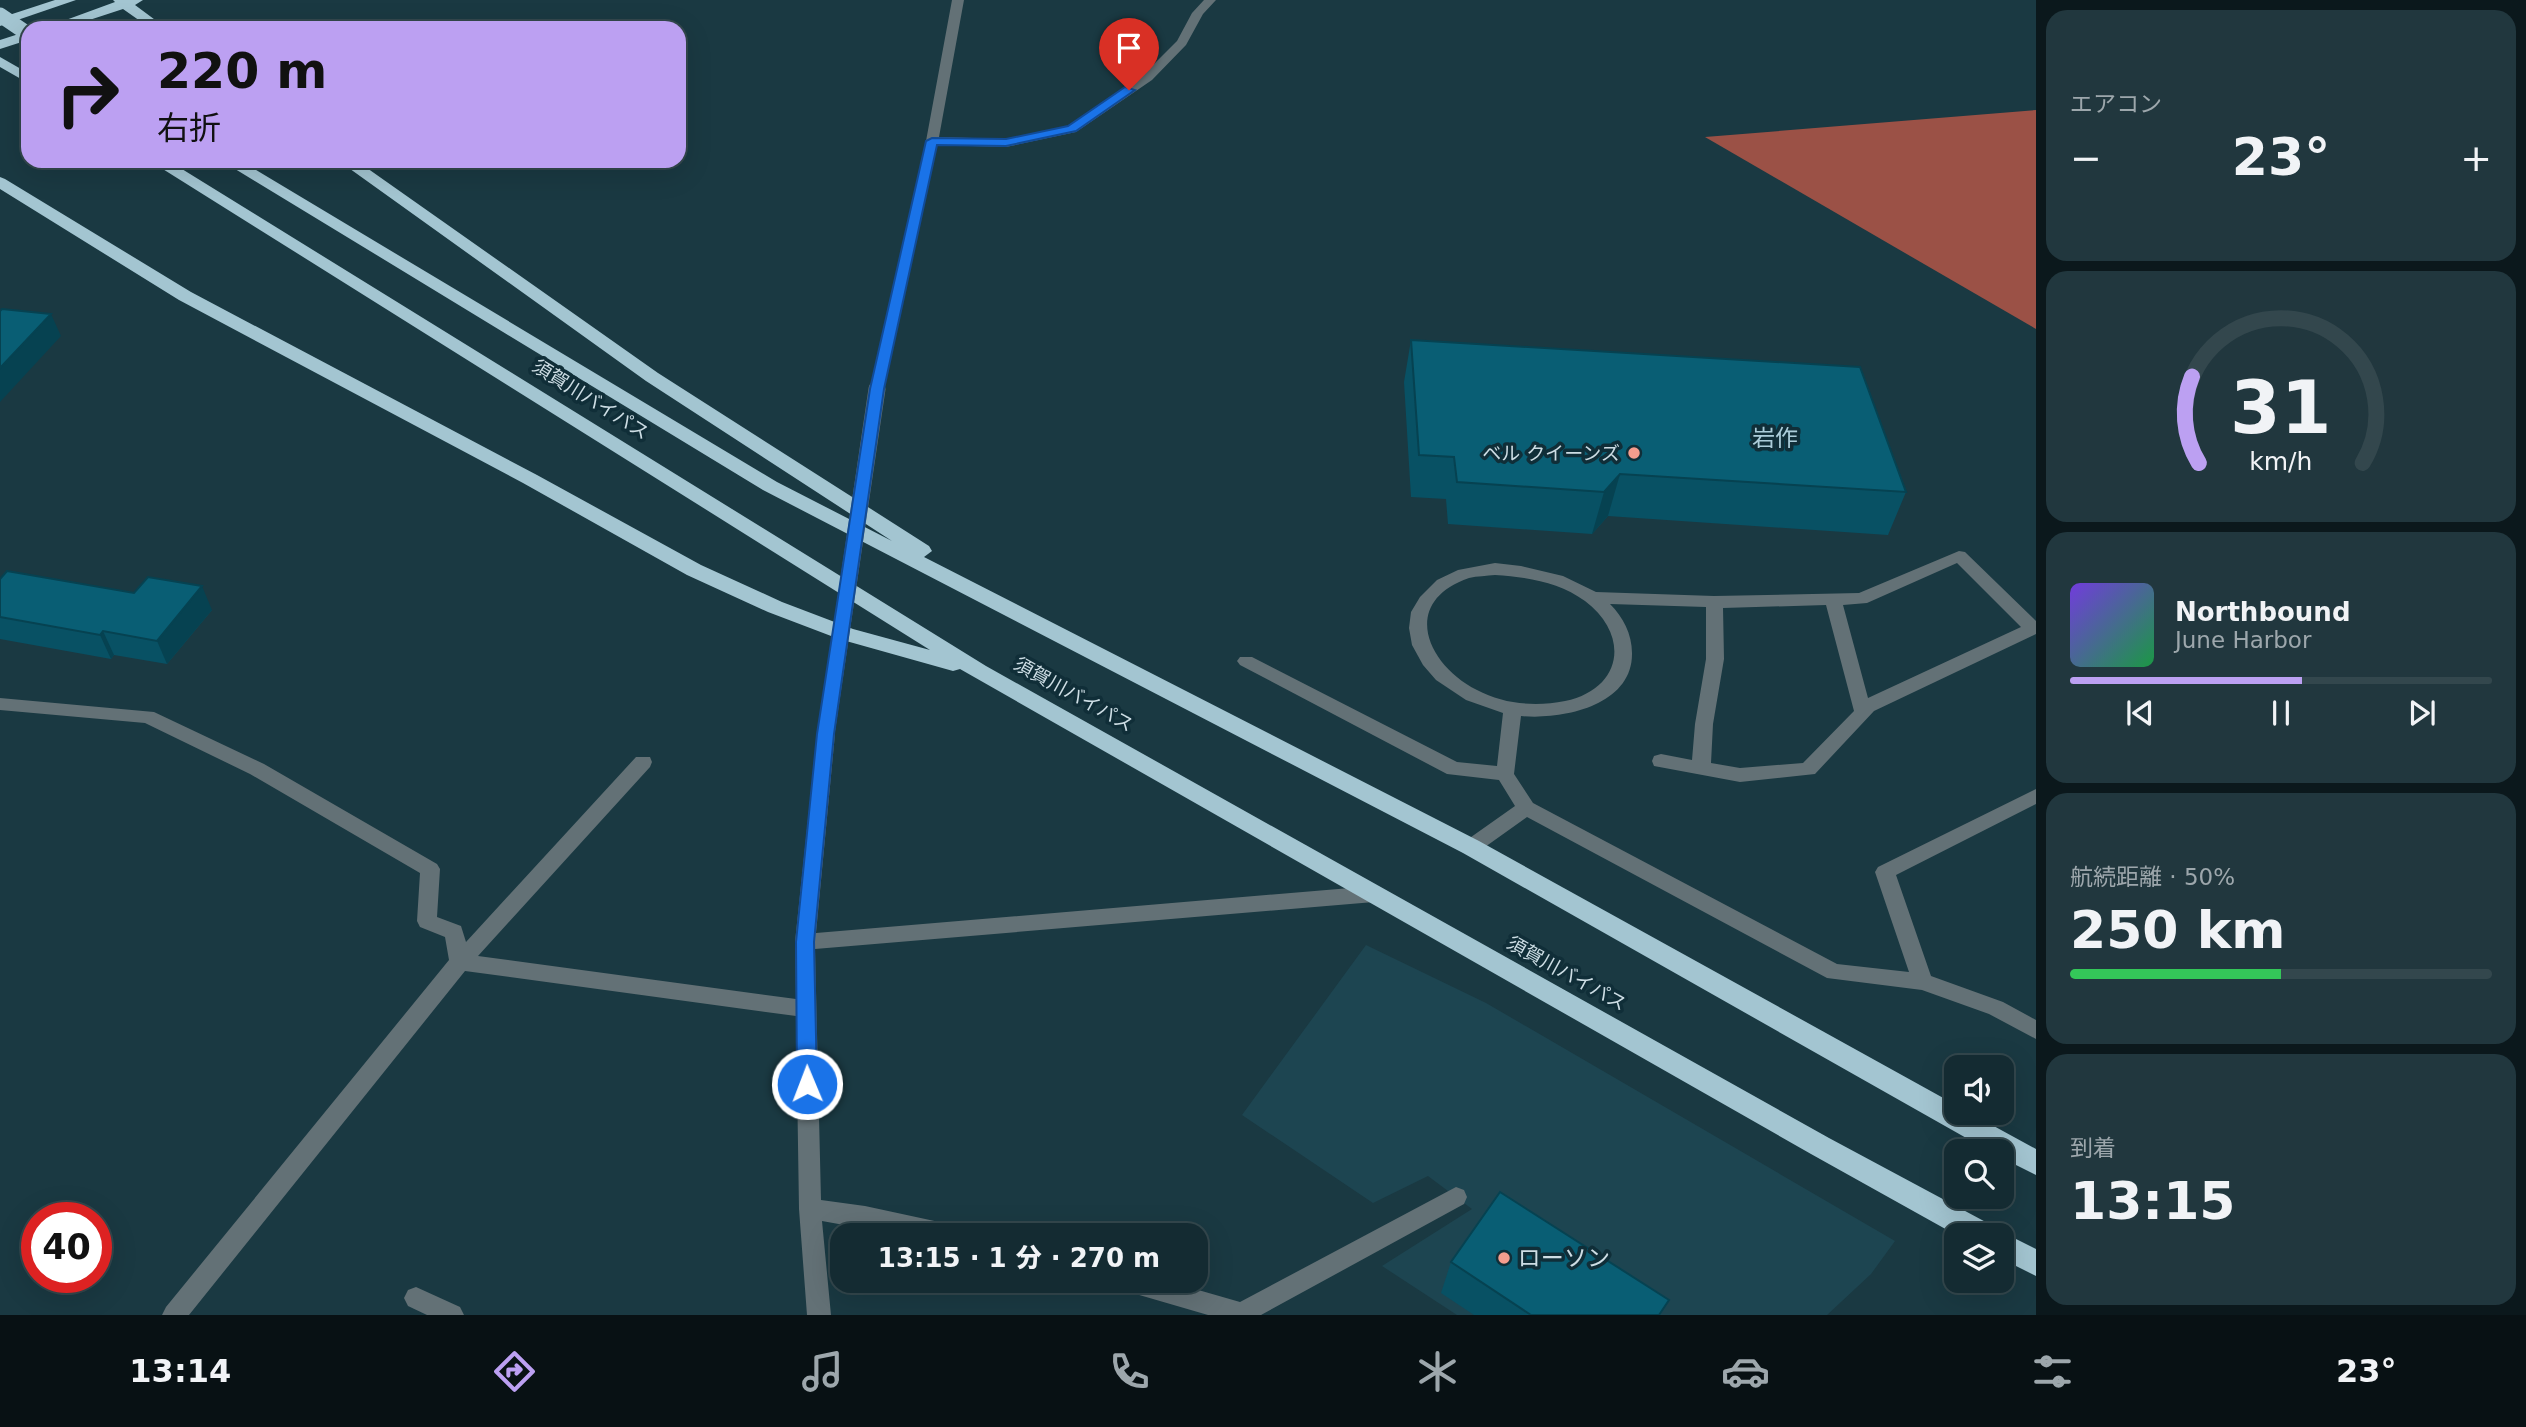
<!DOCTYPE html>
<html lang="ja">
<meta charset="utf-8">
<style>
:root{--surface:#142b32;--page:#21373e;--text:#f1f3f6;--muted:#9da7ac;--line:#33474d;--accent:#bca0f2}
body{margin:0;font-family:"DejaVu Sans","Noto Sans JP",sans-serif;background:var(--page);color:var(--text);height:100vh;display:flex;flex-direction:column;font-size:26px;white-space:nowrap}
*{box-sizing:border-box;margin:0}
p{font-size:23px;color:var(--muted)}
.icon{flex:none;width:38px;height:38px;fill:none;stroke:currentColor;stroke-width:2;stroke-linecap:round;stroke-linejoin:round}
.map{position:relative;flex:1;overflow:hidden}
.drawer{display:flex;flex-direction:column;gap:10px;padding:10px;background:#0b181c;width:490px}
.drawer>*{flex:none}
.top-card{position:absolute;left:21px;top:21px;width:665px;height:147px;border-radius:21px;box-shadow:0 7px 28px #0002,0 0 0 2px var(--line);background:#bca0f2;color:#111;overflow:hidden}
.buttons{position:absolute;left:1944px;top:1055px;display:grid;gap:14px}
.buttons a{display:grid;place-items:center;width:70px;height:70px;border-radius:14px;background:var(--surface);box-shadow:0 7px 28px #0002,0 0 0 2px var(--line);font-size:35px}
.speed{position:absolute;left:21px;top:1202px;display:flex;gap:14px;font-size:35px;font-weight:700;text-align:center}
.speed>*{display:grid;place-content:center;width:91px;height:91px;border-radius:50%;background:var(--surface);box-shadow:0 7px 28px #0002,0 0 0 2px var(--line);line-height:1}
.speed .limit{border:10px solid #d22;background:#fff;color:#111}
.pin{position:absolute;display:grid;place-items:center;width:60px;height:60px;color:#fff;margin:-72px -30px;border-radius:50% 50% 50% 0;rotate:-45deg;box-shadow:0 0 7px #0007}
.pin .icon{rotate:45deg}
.me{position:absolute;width:77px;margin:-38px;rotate:359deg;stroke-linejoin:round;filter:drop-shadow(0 0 5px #0008)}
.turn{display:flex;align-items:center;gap:24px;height:147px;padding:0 21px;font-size:32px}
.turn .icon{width:91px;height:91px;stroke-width:2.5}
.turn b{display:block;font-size:49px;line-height:60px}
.big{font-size:52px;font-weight:800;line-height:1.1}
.drawer .card{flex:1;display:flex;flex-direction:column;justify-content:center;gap:10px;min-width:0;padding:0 24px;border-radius:21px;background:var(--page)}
.drawer .dial{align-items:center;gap:0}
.dial svg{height:182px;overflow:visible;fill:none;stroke:var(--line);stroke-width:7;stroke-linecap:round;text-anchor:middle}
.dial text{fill:var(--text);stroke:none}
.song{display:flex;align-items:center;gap:21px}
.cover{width:84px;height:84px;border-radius:10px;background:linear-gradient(135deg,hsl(260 70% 55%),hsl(140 70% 35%))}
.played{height:7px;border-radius:4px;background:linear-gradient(90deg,var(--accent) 55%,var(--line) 55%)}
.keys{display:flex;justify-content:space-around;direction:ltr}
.heat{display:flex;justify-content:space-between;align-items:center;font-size:38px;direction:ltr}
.charge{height:10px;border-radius:5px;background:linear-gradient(90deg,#34c759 50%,var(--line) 0)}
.trip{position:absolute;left:830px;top:1223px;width:378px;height:70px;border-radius:21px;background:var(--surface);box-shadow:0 7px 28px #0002,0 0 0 2px var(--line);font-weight:800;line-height:70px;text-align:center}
.dock{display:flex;height:112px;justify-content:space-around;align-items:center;background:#081114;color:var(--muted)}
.dock .icon{width:49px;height:49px}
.dock .selected{color:var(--accent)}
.dock b{font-size:32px;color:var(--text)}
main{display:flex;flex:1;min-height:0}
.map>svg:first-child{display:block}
.built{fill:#1d4551}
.forest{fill:#9b5146}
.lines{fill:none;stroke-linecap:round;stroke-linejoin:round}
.minor{fill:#637176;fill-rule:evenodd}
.highway{fill:#a3c5d1;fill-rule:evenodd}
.minor-bridge{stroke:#637176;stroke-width:17}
.highway-bridge{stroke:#a3c5d1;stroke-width:15}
.wall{fill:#085164}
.shaded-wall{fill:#064251}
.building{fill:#095e74;stroke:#064251;stroke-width:2}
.route{fill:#1a73e8;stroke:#114b97;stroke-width:2}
.poi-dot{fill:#f59d8e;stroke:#102e38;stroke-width:2.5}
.labels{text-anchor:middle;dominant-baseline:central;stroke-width:7;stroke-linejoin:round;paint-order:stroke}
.street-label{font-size:19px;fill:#cddde4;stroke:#102e38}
.poi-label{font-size:19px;fill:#cddde4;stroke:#102e38;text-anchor:end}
.quarter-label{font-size:23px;fill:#abcdda;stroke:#102e38}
.near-poi-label{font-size:23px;fill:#cddde4;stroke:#102e38;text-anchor:start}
</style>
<main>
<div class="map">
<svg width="2036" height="1315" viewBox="0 0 2036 1315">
<rect width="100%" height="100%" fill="#1a3942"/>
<polygon class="built" points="1366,945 1486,1003 1895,1241 1871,1274 1827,1315 1457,1315 1382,1266 1472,1209 1428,1176 1373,1203 1242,1115"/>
<polygon class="forest" points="2036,110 2036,329 1705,137"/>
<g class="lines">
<g class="minor">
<polygon points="952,0 964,0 939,137 1006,139 1068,126 1144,74 1177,41 1192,13 1204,0 1216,0 1203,14 1186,45 1152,80 1076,132 1006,147 937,145 884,389 877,393 870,389 926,141"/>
<path d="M1959 551 1965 552 2036 621V634L1874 711 1815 774 1740 782 1654 766 1652 761 1654 756 1661 754 1692 760 1695 724 1706 659V607L1610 604C1623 617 1632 634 1632 653 1633 706 1562 720 1521 716L1514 774 1533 803 1837 964 1909 972 1875 872 1878 867 2036 789V804L1896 875 1931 976 2003 1002 2036 1020V1039L1989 1014 1922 990 1827 978 1527 817 1478 852 1471 854 1464 852 1461 847 1464 842 1515 806 1499 780 1447 774 1240 665 1237 661 1240 657H1252L1457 762 1497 766 1503 713 1466 700 1436 680 1423 665 1412 645 1409 628 1411 612 1420 597 1437 580 1458 570 1495 563 1521 566 1563 576 1596 592 1714 596 1859 593ZM1957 563 2021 627 1868 698 1843 605 1867 603ZM1495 575C1527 577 1559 582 1585 601 1631 636 1622 689 1565 701 1535 707 1503 704 1477 690 1426 664 1400 602 1469 578 1477 576 1487 576 1495 575ZM1826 605 1854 711 1803 763 1740 768 1711 763 1713 724 1724 659 1723 608Z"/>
<polygon points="0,698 154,712 264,764 437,864 440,869 437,917 461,926 466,942 636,757 650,757 652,762 650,767 478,956 796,999 795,942 817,734 820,729 832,729 835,734 816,933 1374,886 1381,889 1384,894 1381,899 1374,902 815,949 821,1200 865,1206 953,1225 961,1229 964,1236 905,1236 822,1221 831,1315 807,1315 799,1209 796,1016 465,971 189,1315 162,1315 166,1307 449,960 445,937 420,927 417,921 420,873 250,774 145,723 0,710"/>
<polygon points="1456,1187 1464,1190 1467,1197 1464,1204 1261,1315 1208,1315 1129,1292 1121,1289 1117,1281 1167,1281 1240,1302"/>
<polygon points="416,1287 460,1307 464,1315 427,1315 408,1306 404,1298 408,1290"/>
</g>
<g class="highway">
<polygon points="55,0 76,0 0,26 0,18"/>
<polygon points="113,0 143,0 135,5 166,28 150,28 123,9 65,28 44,28 115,2"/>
<polygon points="28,31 28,40 0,49 0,40"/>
<polygon points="0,57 28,73 28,83 0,67"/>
<polygon points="150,161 169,161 986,666 1829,1138 1995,1227 1998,1234 2002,1232 2036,1249 2036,1276 2002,1259 2002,1236 1958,1236 1811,1154 960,669 953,671 839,639 768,612 687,575 523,483 179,300 0,189 0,177 5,179 191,292 537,475 701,565 782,602 853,629 930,650"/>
<polygon points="222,161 241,161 777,482 892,541 646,381 339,161 357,161 658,373 929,546 932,551 924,557 1479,841 1956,1105 1956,1113 1970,1113 2036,1149 2036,1175 2002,1158 2002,1152 1991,1152 1463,853 763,490"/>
</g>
<polyline class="minor-bridge" points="826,734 877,389"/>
<polyline class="highway-bridge" points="0,15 28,34"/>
</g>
<g class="wall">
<polygon points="1411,340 1906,492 1888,535 1608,516 1592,534 1448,524 1446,499 1411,497 1404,382"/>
<polygon points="0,579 212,610 167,664 114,655 111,659 0,639"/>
<polygon points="1451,1262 1661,1315 1474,1315 1441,1293"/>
</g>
<g class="shaded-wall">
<polygon points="51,314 61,336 0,402 0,368"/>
<polygon points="1620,474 1608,516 1592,534 1604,492"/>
<polygon points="202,586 212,610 167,664 157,641"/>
<polygon points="103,631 114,655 111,659 100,635"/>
</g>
<g class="building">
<polygon points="2,309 51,314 0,368 0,311"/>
<polygon points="1411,340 1860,367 1906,492 1620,474 1604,492 1457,482 1454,457 1419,455"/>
<polygon points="7,571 134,593 148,577 202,586 157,641 103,631 100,635 0,617 0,579"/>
<polygon points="1500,1192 1669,1300 1659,1315 1531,1315 1451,1262"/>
</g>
<polygon class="route" points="1125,87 1135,90 1076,131 1006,146 937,145 884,389 834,734 814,942 817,1084 814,1090 807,1092 800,1090 797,1084 796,942 817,734 870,389 926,141 932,138 1006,139 1068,126"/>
<g class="poi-dot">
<circle cx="1634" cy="453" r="7"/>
<circle cx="1504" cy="1258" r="7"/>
</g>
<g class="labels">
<g class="street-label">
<text transform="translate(591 399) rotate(32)">須賀川バイパス</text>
<text transform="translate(1074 694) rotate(29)">須賀川バイパス</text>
<text transform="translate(1567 973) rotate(29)">須賀川バイパス</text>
</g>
<g class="poi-label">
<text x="1620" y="453">ベル クイーンズ</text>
</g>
<g class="quarter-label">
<text x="1775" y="438">岩作</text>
</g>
<g class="near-poi-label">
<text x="1518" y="1258">ローソン</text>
</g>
</g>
</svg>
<div class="buttons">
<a><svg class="icon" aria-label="sound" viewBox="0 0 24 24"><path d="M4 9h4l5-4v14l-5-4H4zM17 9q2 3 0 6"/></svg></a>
<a><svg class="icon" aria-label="search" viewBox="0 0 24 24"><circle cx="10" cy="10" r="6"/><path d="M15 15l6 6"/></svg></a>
<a><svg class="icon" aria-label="layers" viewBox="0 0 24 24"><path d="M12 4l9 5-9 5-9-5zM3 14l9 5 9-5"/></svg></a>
</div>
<div class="speed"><div class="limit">40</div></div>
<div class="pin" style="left:1129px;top:90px;background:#d93025"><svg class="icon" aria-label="arrive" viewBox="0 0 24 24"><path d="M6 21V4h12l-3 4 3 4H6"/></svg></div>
<svg class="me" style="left:807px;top:1084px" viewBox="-20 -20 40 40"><circle r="17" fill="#1a73e8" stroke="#fff" stroke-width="3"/><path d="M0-11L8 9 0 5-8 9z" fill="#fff"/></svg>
<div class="trip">13:15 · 1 分 · 270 m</div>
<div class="top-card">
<div class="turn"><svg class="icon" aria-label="right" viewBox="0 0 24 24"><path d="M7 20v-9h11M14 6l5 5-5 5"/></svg><div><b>220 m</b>右折</div></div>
</div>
</div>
<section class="drawer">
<div class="card"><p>エアコン</p>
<div class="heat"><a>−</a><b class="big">23°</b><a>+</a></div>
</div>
<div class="card dial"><svg viewBox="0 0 100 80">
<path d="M14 69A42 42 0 1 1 86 69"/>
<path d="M14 69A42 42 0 0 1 11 31" stroke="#bca0f2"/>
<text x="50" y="56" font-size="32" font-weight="700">31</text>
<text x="50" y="72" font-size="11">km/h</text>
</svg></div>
<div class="card">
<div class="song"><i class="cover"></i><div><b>Northbound</b><p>June Harbor</p></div></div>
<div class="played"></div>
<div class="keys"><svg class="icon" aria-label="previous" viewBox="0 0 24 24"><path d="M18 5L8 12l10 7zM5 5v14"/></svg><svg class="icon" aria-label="pause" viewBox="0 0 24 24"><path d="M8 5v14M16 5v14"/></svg><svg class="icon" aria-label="next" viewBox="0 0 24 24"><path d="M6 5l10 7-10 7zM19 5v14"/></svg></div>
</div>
<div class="card"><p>航続距離 · 50%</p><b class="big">250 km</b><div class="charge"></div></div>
<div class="card"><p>到着</p><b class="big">13:15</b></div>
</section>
</main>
<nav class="dock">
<b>13:14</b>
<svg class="icon selected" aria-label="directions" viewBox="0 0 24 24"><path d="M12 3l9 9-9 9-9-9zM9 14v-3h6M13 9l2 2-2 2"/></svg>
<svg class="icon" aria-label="music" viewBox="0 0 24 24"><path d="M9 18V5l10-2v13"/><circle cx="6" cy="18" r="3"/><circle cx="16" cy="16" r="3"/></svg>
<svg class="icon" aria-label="phone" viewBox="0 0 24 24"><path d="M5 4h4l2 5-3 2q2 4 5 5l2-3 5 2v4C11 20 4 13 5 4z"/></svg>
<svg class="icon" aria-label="climate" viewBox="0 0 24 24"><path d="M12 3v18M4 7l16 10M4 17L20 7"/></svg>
<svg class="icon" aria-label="car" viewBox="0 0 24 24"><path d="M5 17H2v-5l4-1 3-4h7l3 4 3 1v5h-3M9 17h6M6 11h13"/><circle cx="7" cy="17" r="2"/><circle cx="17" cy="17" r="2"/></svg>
<svg class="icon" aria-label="filters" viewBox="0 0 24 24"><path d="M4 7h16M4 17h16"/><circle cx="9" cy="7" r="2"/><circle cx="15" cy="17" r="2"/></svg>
<b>23°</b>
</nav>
